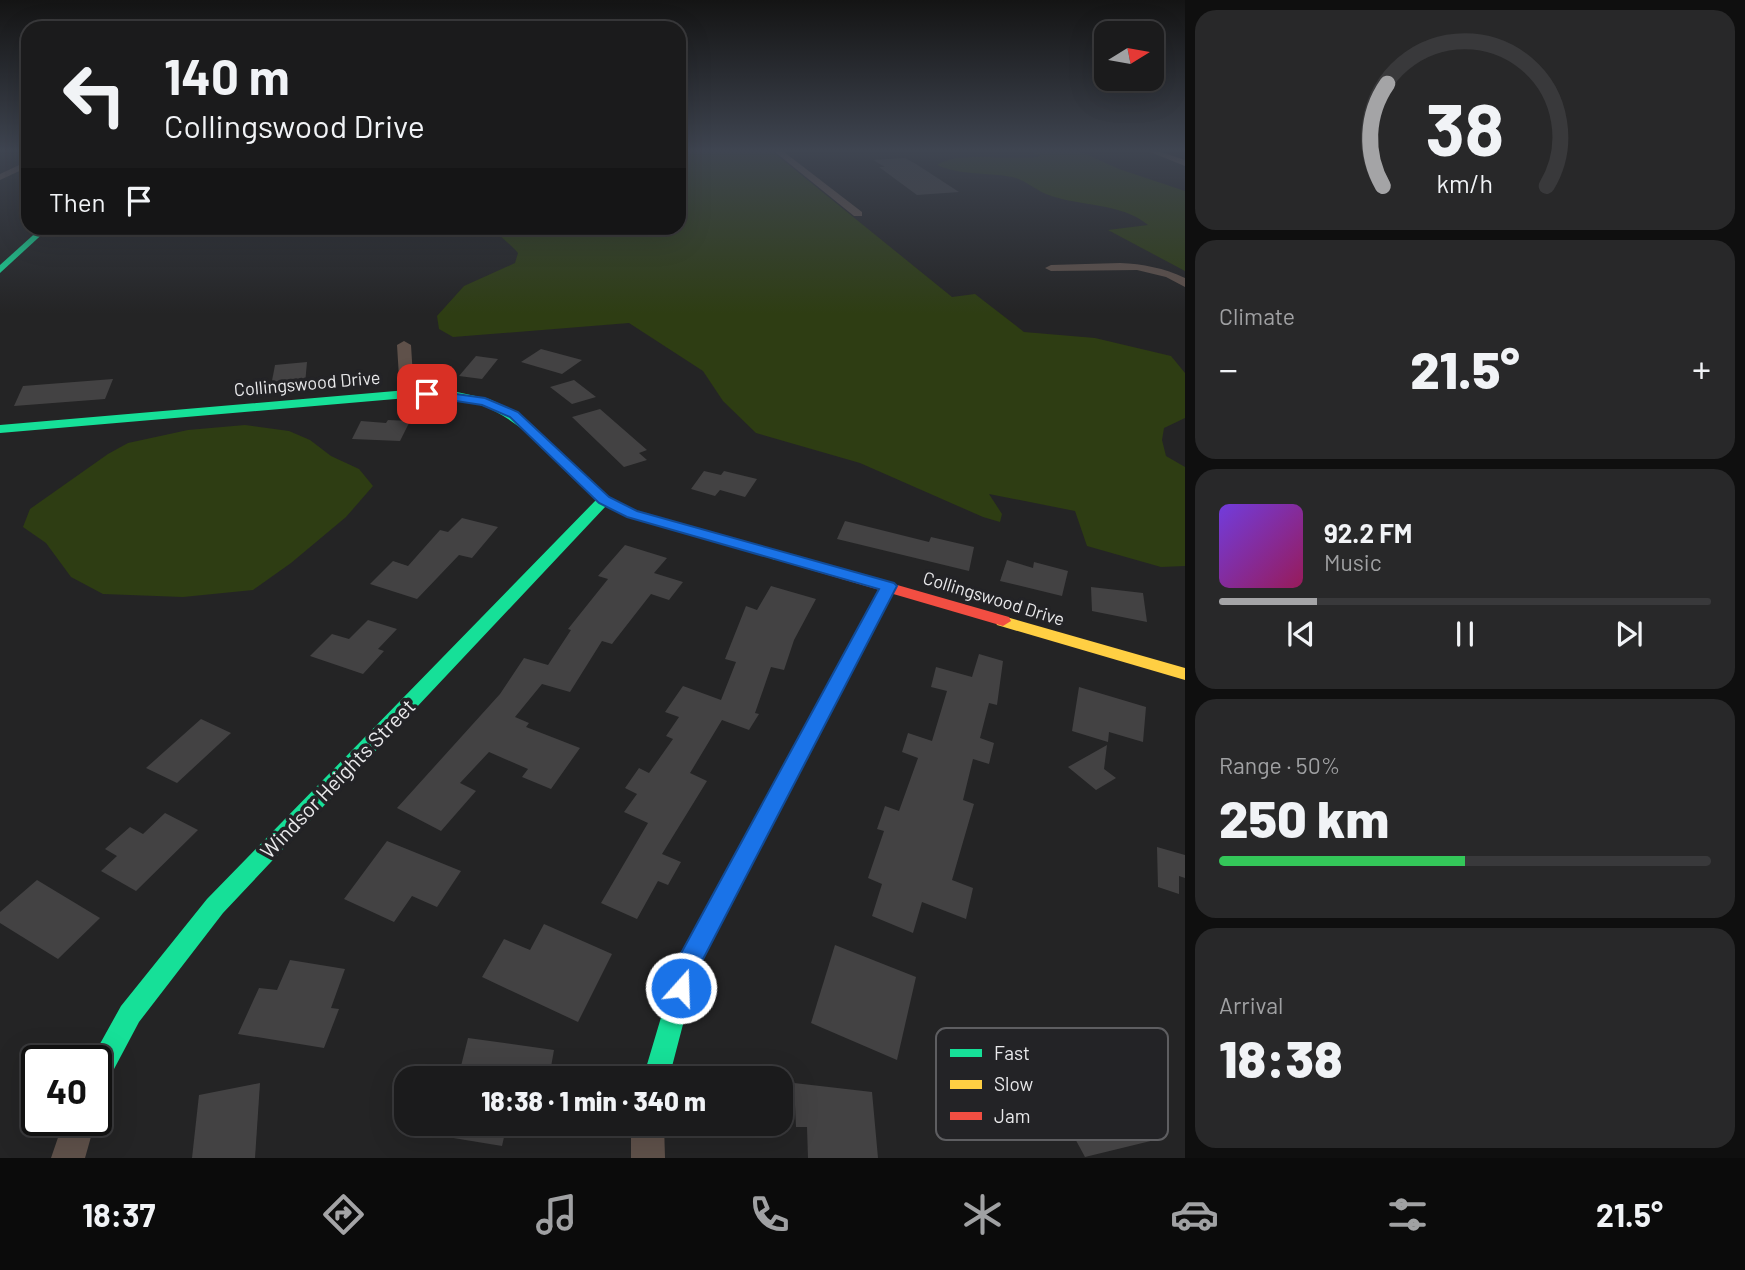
<!DOCTYPE html>
<meta charset="utf-8">
<style>
:root{--surface:#1b1b1c;--page:#282829;--text:#f1f3f6;--muted:#a0a1a3;--line:#39393b;--accent:#a4a4a6}
body{margin:0;font-family:Barlow,sans-serif;background:var(--page);color:var(--text);height:100vh;display:flex;flex-direction:column;font-size:26px;white-space:nowrap}
*{box-sizing:border-box;margin:0}
p{font-size:23px;color:var(--muted)}
.icon{flex:none;width:38px;height:38px;fill:none;stroke:currentColor;stroke-width:2;stroke-linecap:round;stroke-linejoin:round}
.map{position:relative;flex:1;overflow:hidden}
.panel{display:flex;flex-direction:column;gap:10px;padding:10px;background:#0f0f0f;width:560px}
.panel>*{flex:none}
.hud{position:absolute;left:21px;top:21px;width:665px;height:214px;border-radius:21px;box-shadow:0 7px 28px #0002,0 0 0 2px var(--line);background:#1b1b1c;color:var(--text);overflow:hidden}
.needle{width:46px;rotate:79deg}
.buttons{position:absolute;left:1094px;top:21px;display:grid;gap:14px}
.buttons a{display:grid;place-items:center;width:70px;height:70px;border-radius:14px;background:var(--surface);box-shadow:0 7px 28px #0002,0 0 0 2px var(--line);font-size:35px}
.speed{position:absolute;left:21px;top:1045px;display:flex;gap:14px;font-size:35px;font-weight:700;text-align:center}
.speed>*{display:grid;place-content:center;width:91px;height:91px;border-radius:50%;background:var(--surface);box-shadow:0 7px 28px #0002,0 0 0 2px var(--line);line-height:1}
.speed .limit{border:4px solid #111;border-radius:10px;background:#fff;color:#111}
.pin{position:absolute;display:grid;place-items:center;width:60px;height:60px;color:#fff;margin:-30px;border-radius:14px;box-shadow:0 4px 10px #0006}
.me{position:absolute;width:77px;margin:-38px;rotate:20deg;stroke-linejoin:round;filter:drop-shadow(0 0 5px #0008)}
.turn{display:flex;align-items:center;gap:24px;height:147px;padding:0 28px;font-size:32px}
.turn .icon{width:91px;height:91px;stroke-width:2.5}
.turn b{display:block;font-size:49px;line-height:60px}
.then{display:flex;align-items:center;height:66px;padding:0 28px;background:#0003;gap:14px;font-size:26px}
.big{font-size:52px;font-weight:800;line-height:1.1}
.panel .card{flex:1;display:flex;flex-direction:column;justify-content:center;gap:10px;min-width:0;padding:0 24px;border-radius:21px;background:var(--page)}
.panel .dial{align-items:center;gap:0}
.dial svg{height:182px;overflow:visible;fill:none;stroke:var(--line);stroke-width:7;stroke-linecap:round;text-anchor:middle}
.dial text{fill:var(--text);stroke:none}
.song{display:flex;align-items:center;gap:21px}
.cover{width:84px;height:84px;border-radius:10px;background:linear-gradient(135deg,hsl(260 70% 55%),hsl(330 70% 35%))}
.played{height:7px;border-radius:4px;background:linear-gradient(90deg,var(--accent) 20%,var(--line) 20%)}
.keys{display:flex;justify-content:space-around;direction:ltr}
.heat{display:flex;justify-content:space-between;align-items:center;font-size:38px;direction:ltr}
.charge{height:10px;border-radius:5px;background:linear-gradient(90deg,#34c759 50%,var(--line) 0)}
.trip{position:absolute;left:394px;top:1066px;width:399px;height:70px;border-radius:21px;background:var(--surface);box-shadow:0 7px 28px #0002,0 0 0 2px var(--line);font-weight:800;line-height:70px;text-align:center}
.dock{display:flex;height:112px;justify-content:space-around;align-items:center;background:#0b0b0b;color:var(--muted)}
.dock .icon{width:49px;height:49px}
.dock .current{color:var(--accent)}
.dock b{font-size:32px;color:var(--text)}
main{display:flex;flex:1;min-height:0}
.map>svg:first-child{display:block}
.green{fill:#2e3d13}
.building{fill:#434243}
.lines{fill:none;stroke-linecap:round;stroke-linejoin:round}
.street{fill:#5f514a;fill-rule:evenodd}
.fast{fill:#16e098;fill-rule:evenodd}
.slow{fill:#ffcf43;fill-rule:evenodd}
.jam{fill:#f24e42;fill-rule:evenodd}
.route{fill:#1a73e8;stroke:#114b97;stroke-width:2}
.labels{text-anchor:middle;dominant-baseline:central;stroke-width:7;stroke-linejoin:round;paint-order:stroke}
.street-label{font-size:18px;fill:#e9e9eb;stroke:#232326}
.near-street-label{font-size:21px;fill:#e9e9eb;stroke:#232326}
.key{fill:#232326;stroke:#5e5e61;stroke-width:2}
.key-label{font-size:19px;fill:#e9e9eb}
</style>
<main>
<div class="map">
<svg width="1185" height="1158" viewBox="0 0 1185 1158">
<rect width="100%" height="100%" fill="#242425"/>
<g class="green">
<path d="M679 152H773L952 297 975 294 1024 332 1095 338 1171 356 1185 373V418L1164 428 1162 440 1166 456 1185 467V566L1161 567 1087 546 1075 511 989 494 1002 514 1000 522 983 517 860 463 756 433 723 401 703 371 629 323 453 337 439 329 437 316 464 286 515 263 518 253C510 243 500 238 494 228H679Z"/>
<path d="M1032 152H1081L1119 169 1185 191V271L1108 230 1148 225C1121 202 1078 207 1046 194 1034 189 1023 179 1012 177 986 172 962 176 937 165 958 150 1013 162 1041 156Z"/>
<polygon points="245,425 289,431 310,440 331,456 359,469 373,486 346,517 291,563 253,590 183,597 103,594 71,577 46,543 23,527 30,509 108,454 128,443 188,430"/>
</g>
<g class="building">
<polygon points="905,158 916,164 959,192 917,195 879,167 885,167 873,160"/>
<polygon points="541,349 582,360 562,374 521,362"/>
<polygon points="476,356 498,359 482,379 459,376"/>
<polygon points="307,362 305,384 271,386 275,365"/>
<polygon points="113,379 105,399 14,406 23,386"/>
<polygon points="574,380 596,397 572,404 550,387"/>
<polygon points="600,409 647,450 639,453 647,460 624,467 572,417"/>
<polygon points="388,420 410,421 400,441 352,439 361,421 386,423"/>
<polygon points="704,471 721,475 724,471 757,479 745,497 720,490 715,496 691,489"/>
<polygon points="462,518 498,527 472,558 459,555 417,599 370,584 393,561 408,566 440,530 448,532"/>
<polygon points="845,521 929,542 931,537 974,547 969,571 837,539"/>
<polygon points="625,545 667,558 654,573 683,582 669,600 651,594 612,644 602,641 570,692 542,684 515,717 529,723 526,727 580,748 551,789 522,777 528,769 489,752 460,783 476,791 441,831 397,808 500,694 524,658 548,665 571,630 568,629 608,579 598,576"/>
<polygon points="1007,560 1033,568 1034,562 1068,571 1062,596 1000,581"/>
<polygon points="771,586 816,599 794,640 784,670 771,667 755,713 759,714 749,730 722,720 690,773 707,781 662,854 681,862 668,885 658,881 637,919 601,903 648,823 624,812 637,794 625,788 639,768 649,773 673,739 666,736 679,717 665,712 683,686 721,700 736,662 725,659 746,606 757,610"/>
<polygon points="1091,587 1143,593 1147,622 1092,611"/>
<polygon points="368,620 397,629 378,649 384,651 363,674 310,656 332,634 349,639"/>
<polygon points="979,654 1003,661 997,705 989,703 980,738 994,743 989,764 973,759 963,800 974,804 952,880 973,888 966,919 922,902 913,933 872,916 882,884 868,878 884,831 877,829 885,806 899,811 918,758 902,752 908,733 932,741 947,691 931,687 936,667 972,677"/>
<polygon points="1079,687 1146,707 1143,742 1109,732 1108,742 1072,731"/>
<polygon points="201,719 231,733 177,783 146,768"/>
<polygon points="1107,745 1104,769 1116,778 1096,790 1068,767"/>
<polygon points="165,813 198,830 136,891 101,871 117,856 105,849 130,827 143,834"/>
<polygon points="387,841 461,871 437,907 412,896 394,922 344,899"/>
<polygon points="1157,847 1185,855 1185,878 1179,876 1179,894 1158,887"/>
<polygon points="37,880 100,918 58,959 0,923 0,912"/>
<polygon points="544,924 612,954 578,1022 482,977 504,939 530,950"/>
<polygon points="835,945 916,977 897,1060 811,1023"/>
<polygon points="290,960 345,969 331,1008 339,1009 324,1048 238,1034 259,988 277,990"/>
<polygon points="468,1038 554,1050 549,1078 458,1078"/>
<polygon points="1087,1054 1099,1074 1124,1068 1167,1137 1085,1157 1046,1085 1065,1080 1054,1061"/>
<polygon points="260,1083 255,1158 192,1158 199,1095"/>
<polygon points="794,1083 872,1092 878,1158 808,1158 807,1127 796,1127"/>
<polygon points="430,1124 507,1124 502,1146 429,1134"/>
</g>
<g class="lines">
<g class="street">
<polygon points="775,152 784,152 862,212 862,216 854,216"/>
<polygon points="1150,152 1161,152 1185,160 1185,166"/>
<polygon points="28,161 28,167 0,180 0,174"/>
<path d="M1120 263C1143 264 1164 268 1185 278V287L1166 277 1137 270 1051 271 1045 268 1051 265Z"/>
<polygon points="404,341 411,345 414,394 407,398 400,394 397,345"/>
<polygon points="64,1120 96,1119 85,1158 51,1158"/>
<polygon points="631,1124 664,1124 665,1158 631,1158"/>
</g>
<g class="fast">
<polygon points="41,228 49,228 0,273 0,265"/>
<path d="M407 390 457 392 489 399 518 412 609 497 637 511 780 552 783 555 775 560 770 558 627 517 606 506 223 913 139 1022 105 1086 96 1090V1060H91L121 1006 207 899 596 500C563 469 526 422 483 406 459 397 432 399 407 398L0 433V425Z"/>
<polygon points="889,581 897,586 698,967 669,1078 643,1078 679,957 881,586"/>
</g>
<polygon class="slow" points="1003,616 1185,668 1185,680 997,625 995,621"/>
<polygon class="jam" points="775,550 1009,617 1011,621 1003,626 770,558 767,555 770,552"/>
</g>
<linearGradient id="sky" x2="0" y2="1"><stop stop-color="#141414"/><stop offset="0.48" stop-color="#3f4551"/><stop offset="1" stop-color="#3f4551" stop-opacity="0"/></linearGradient>
<rect width="1185" height="314" fill="url(#sky)"/>
<polygon class="route" points="427,390 485,398 518,412 609,497 637,511 894,583 897,586 699,967 690,996 681,999 672,996 669,988 679,957 879,589 627,517 599,503 510,417 482,405 423,396 423,391"/>
<g class="labels">
<g class="street-label">
<text transform="translate(307 383) rotate(-5)">Collingswood Drive</text>
<text transform="translate(994 598) rotate(17)">Collingswood Drive</text>
</g>
<g class="near-street-label">
<text transform="translate(337 778) rotate(-46)">Windsor Heights Street</text>
</g>
</g>
<rect x="936" y="1028" width="232" height="112" rx="10" class="key"/>
<rect x="950" y="1049" width="32" height="8" fill="#16e098"/>
<rect x="950" y="1080" width="32" height="9" fill="#ffcf43"/>
<rect x="950" y="1112" width="32" height="8" fill="#f24e42"/>
<g class="key-label">
<text x="994" y="1060">Fast</text>
<text x="994" y="1091">Slow</text>
<text x="994" y="1123">Jam</text>
</g>
</svg>
<div class="buttons">
<a><svg class="needle" viewBox="-14 -14 28 28"><path d="M0-13l5 13h-10z" fill="#e53935"/><path d="M0 13l5-13h-10z" fill="#a0a1a3"/></svg></a>
</div>
<div class="speed"><div class="limit">40</div></div>
<div class="pin" style="left:427px;top:394px;background:#d93025"><svg class="icon" aria-label="arrive" viewBox="0 0 24 24"><path d="M6 21V4h12l-3 4 3 4H6"/></svg></div>
<svg class="me" style="left:681px;top:988px" viewBox="-20 -20 40 40"><circle r="17" fill="#1a73e8" stroke="#fff" stroke-width="3"/><path d="M0-11L8 9 0 5-8 9z" fill="#fff"/></svg>
<div class="trip">18:38 · 1 min · 340 m</div>
<div class="hud">
<div class="turn"><svg class="icon" aria-label="left" viewBox="0 0 24 24"><path d="M17 20v-9H6M10 6l-5 5 5 5"/></svg><div><b>140 m</b>Collingswood Drive</div></div>
<div class="then">Then<svg class="icon" aria-label="arrive" viewBox="0 0 24 24"><path d="M6 21V4h12l-3 4 3 4H6"/></svg></div>
</div>
</div>
<section class="panel">
<div class="card dial"><svg viewBox="0 0 100 80">
<path d="M14 69A42 42 0 1 1 86 69"/>
<path d="M14 69A42 42 0 0 1 16 24" stroke="#a4a4a6"/>
<text x="50" y="56" font-size="32" font-weight="700">38</text>
<text x="50" y="72" font-size="11">km/h</text>
</svg></div>
<div class="card"><p>Climate</p>
<div class="heat"><a>−</a><b class="big">21.5°</b><a>+</a></div>
</div>
<div class="card">
<div class="song"><i class="cover"></i><div><b>92.2 FM</b><p>Music</p></div></div>
<div class="played"></div>
<div class="keys"><svg class="icon" aria-label="previous" viewBox="0 0 24 24"><path d="M18 5L8 12l10 7zM5 5v14"/></svg><svg class="icon" aria-label="pause" viewBox="0 0 24 24"><path d="M8 5v14M16 5v14"/></svg><svg class="icon" aria-label="next" viewBox="0 0 24 24"><path d="M6 5l10 7-10 7zM19 5v14"/></svg></div>
</div>
<div class="card"><p>Range · 50%</p><b class="big">250 km</b><div class="charge"></div></div>
<div class="card"><p>Arrival</p><b class="big">18:38</b></div>
</section>
</main>
<nav class="dock">
<b>18:37</b>
<svg class="icon current" aria-label="directions" viewBox="0 0 24 24"><path d="M12 3l9 9-9 9-9-9zM9 14v-3h6M13 9l2 2-2 2"/></svg>
<svg class="icon" aria-label="music" viewBox="0 0 24 24"><path d="M9 18V5l10-2v13"/><circle cx="6" cy="18" r="3"/><circle cx="16" cy="16" r="3"/></svg>
<svg class="icon" aria-label="phone" viewBox="0 0 24 24"><path d="M5 4h4l2 5-3 2q2 4 5 5l2-3 5 2v4C11 20 4 13 5 4z"/></svg>
<svg class="icon" aria-label="climate" viewBox="0 0 24 24"><path d="M12 3v18M4 7l16 10M4 17L20 7"/></svg>
<svg class="icon" aria-label="car" viewBox="0 0 24 24"><path d="M5 17H2v-5l4-1 3-4h7l3 4 3 1v5h-3M9 17h6M6 11h13"/><circle cx="7" cy="17" r="2"/><circle cx="17" cy="17" r="2"/></svg>
<svg class="icon" aria-label="filters" viewBox="0 0 24 24"><path d="M4 7h16M4 17h16"/><circle cx="9" cy="7" r="2"/><circle cx="15" cy="17" r="2"/></svg>
<b>21.5°</b>
</nav>
